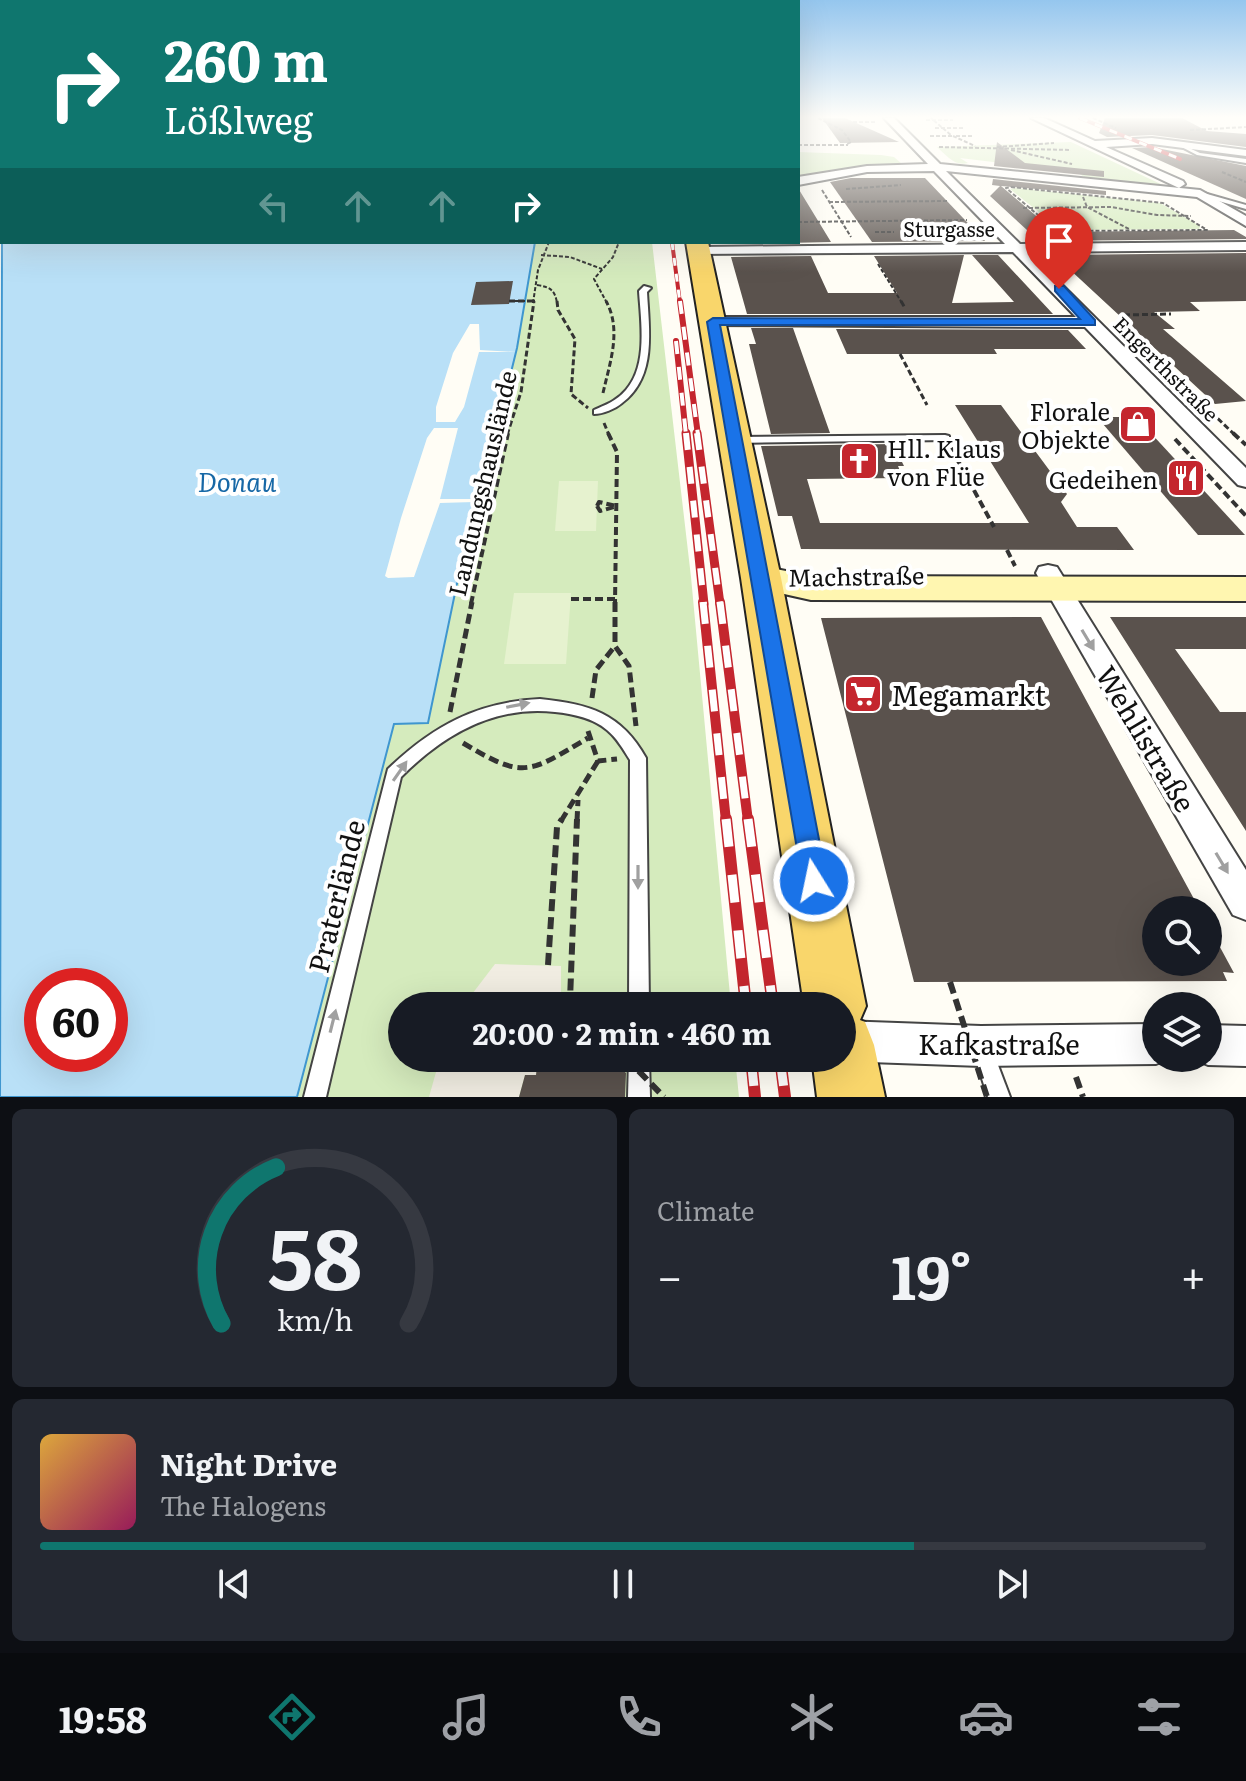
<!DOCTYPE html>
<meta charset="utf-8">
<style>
:root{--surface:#171b24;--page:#242831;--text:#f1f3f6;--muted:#9ea1a6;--line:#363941;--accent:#0f766e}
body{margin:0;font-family:Literata,serif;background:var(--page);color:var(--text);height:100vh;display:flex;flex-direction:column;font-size:30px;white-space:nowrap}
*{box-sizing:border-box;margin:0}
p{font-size:26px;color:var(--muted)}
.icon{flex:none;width:44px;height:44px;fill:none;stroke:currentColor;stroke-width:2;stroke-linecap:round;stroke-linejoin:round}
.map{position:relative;height:1097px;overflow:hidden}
.side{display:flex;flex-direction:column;gap:12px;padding:12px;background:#0d0f14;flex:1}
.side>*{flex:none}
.banner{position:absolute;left:0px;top:0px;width:800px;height:244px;box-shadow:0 8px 32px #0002;background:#0f766e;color:#fff;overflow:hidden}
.controls{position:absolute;left:1142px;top:896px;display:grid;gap:16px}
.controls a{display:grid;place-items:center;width:80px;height:80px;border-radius:50%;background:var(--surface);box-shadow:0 8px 32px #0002;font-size:40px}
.speed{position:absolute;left:24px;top:968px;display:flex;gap:16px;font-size:40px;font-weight:700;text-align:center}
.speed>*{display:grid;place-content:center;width:104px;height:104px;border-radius:50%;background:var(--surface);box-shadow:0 8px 32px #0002;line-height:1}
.speed .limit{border:12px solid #d22;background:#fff;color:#111}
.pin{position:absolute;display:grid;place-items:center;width:68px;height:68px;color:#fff;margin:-82px -34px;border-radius:50% 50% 50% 0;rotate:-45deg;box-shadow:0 0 8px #0007}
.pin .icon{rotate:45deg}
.me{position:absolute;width:88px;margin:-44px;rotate:350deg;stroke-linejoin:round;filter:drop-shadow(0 0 6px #0008)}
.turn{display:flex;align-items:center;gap:28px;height:168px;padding:0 32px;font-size:36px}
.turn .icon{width:104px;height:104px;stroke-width:2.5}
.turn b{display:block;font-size:56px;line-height:68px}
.lanes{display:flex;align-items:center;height:76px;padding:0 32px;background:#0003;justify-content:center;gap:40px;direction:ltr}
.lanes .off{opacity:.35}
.big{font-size:60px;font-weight:700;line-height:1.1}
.side .tile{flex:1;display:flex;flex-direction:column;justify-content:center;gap:12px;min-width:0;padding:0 28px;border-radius:12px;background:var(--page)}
.side .dial{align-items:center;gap:0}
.dial svg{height:208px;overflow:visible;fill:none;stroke:var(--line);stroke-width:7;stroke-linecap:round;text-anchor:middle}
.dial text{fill:var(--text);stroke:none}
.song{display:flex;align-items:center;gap:24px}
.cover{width:96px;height:96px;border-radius:12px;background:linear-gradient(135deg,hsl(40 70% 55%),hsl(330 70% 35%))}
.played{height:8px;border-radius:4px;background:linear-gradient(90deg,var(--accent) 75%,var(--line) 75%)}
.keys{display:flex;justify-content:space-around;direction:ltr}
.heat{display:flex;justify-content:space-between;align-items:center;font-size:44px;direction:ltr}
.side .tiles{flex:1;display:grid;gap:12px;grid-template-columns:1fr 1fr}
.tile:last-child{grid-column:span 2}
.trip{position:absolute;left:388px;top:992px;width:468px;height:80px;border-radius:40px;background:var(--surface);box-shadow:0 8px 32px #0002;font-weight:700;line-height:80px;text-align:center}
.tabs{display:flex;height:128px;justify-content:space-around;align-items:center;background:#090b0e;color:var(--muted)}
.tabs .icon{width:56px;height:56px}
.tabs .selected{color:var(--accent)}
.tabs b{font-size:36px;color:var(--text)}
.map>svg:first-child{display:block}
.green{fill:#d5ebbd}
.pitch{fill:#e6f2cf}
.plaza{fill:#f1ede2}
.water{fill:#b9e0f7;stroke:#3f96cf;stroke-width:2;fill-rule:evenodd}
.pier{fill:#fffdf5}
.building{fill:#5a524d}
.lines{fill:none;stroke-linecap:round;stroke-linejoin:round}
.service-casing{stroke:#444;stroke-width:4}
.minor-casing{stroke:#444;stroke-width:4}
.secondary-casing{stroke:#333;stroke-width:4}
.primary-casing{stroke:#222;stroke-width:4}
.path-far4{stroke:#333;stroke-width:2;stroke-dasharray:4 2;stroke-linecap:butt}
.path-far3{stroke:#333;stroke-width:3;stroke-dasharray:6 3;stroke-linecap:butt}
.path-far2{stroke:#333;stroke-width:4;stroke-dasharray:8 4;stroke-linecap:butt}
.path-far1{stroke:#333;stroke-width:5;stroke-dasharray:10 5;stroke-linecap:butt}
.path{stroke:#333;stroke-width:6;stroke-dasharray:12 6;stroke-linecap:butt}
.service{fill:#fff;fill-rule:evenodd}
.minor{fill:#fff;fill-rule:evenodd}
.secondary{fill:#fff6b0;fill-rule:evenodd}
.primary{fill:#f9d66b;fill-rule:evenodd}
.rail-far4-casing{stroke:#c4262e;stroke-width:4}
.rail-far3-casing{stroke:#c4262e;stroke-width:6}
.rail-far2-casing{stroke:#c4262e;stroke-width:9}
.rail-far1-casing{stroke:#c4262e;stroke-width:10}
.rail-casing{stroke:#c4262e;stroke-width:12}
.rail-far4{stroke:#fff;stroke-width:3;stroke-dasharray:8;stroke-linecap:butt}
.rail-far3{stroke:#fff;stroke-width:4;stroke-dasharray:13;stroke-linecap:butt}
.rail-far2{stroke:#fff;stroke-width:6;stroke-dasharray:17;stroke-linecap:butt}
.rail-far1{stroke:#fff;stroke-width:7;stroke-dasharray:22;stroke-linecap:butt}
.rail{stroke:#fff;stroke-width:9;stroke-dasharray:28;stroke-linecap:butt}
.path-bridge{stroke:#333;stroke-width:6;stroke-dasharray:12 6;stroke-linecap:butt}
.oneway{fill:#a0a0a0}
.route{fill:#1a73e8;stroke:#114b97;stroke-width:2}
.labels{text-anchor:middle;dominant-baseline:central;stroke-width:8;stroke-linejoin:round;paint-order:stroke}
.far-street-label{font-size:20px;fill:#111;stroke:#fff}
.poi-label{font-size:24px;fill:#111;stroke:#fff;text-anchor:end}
.street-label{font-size:24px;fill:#111;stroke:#fff}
.water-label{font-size:26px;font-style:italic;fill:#1768a6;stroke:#fff}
.near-poi-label{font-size:28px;fill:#111;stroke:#fff;text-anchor:start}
.near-street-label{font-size:28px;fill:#111;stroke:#fff}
</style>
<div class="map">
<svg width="1246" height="1097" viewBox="0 0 1246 1097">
<rect width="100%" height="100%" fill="#fffdf5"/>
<g class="green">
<path d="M1071 142 1165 186 1087 179 1077 172 960 158 968 163C955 167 946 155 937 147Z"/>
<polygon points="798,152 881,155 894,157 902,164 798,177"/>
<polygon points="1016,188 1160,203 1200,226 1199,229 1061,230 1010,189"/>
<polygon points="535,242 652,242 691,577 731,1006 402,1006 402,1058 735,1058 739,1097 297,1097 394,723 428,723 480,473 500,417 517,348"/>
</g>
<g class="pitch">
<polygon points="559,481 598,481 596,531 555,531"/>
<polygon points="514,593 571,593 566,664 504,664"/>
</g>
<g class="plaza">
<polygon points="495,964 561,966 561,1006 463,1006"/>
<polygon points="440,1058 538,1058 536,1075 525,1075 519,1097 429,1097"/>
</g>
<path class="water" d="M2 225V242H535L517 348 500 417 480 473 428 723 394 724 297 1097H0ZM42 986H110V1054H42Z"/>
<g class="pier">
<polygon points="470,324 479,324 480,350 516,352 479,352 464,407 455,422 436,422 436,407 453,353"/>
<polygon points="434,428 458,428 440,499 475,499 474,502 440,503 414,577 388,578 385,576 401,518 427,438"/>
</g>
<g class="building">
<polygon points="822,118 845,118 899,142 840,143"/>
<polygon points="1105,118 1182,118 1207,131 1246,134 1246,147 1152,135 1107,137 1099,133"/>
<polygon points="997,142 1025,163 1104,171 1104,177 994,166"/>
<polygon points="1152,147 1246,166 1246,199 1132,148"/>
<polygon points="851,178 925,178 985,241 872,242 830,182"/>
<polygon points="993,179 1106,191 1106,195 1001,186 1055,232 1234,230 1246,237 1246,239 1039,241 990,196 1000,186 992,185"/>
<polygon points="798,188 831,242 735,244 798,242"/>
<polygon points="1246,253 1246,301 1190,302 1200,311 1154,312 1175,329 1163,329 1246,401 1215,404 1054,255"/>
<polygon points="964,255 952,303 1014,302 972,255 998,255 1053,314 747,314 731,257 811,256 828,293 897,293 874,256"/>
<polygon points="513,281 509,304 471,305 476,282"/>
<polygon points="751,328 793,328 830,433 771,434 749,344 756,344"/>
<polygon points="836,329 1068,330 1086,349 994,349 997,354 847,354"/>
<polygon points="955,405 1001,405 1067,494 1061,502 1077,527 1117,527 1134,550 801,549 792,516 778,516 761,446 893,444 904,466 898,466 903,478 807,479 820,523 1029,523"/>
<polygon points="1097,417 1136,417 1245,535 1198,535"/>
<polygon points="1041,617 1200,910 1156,910 1156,962 1208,962 1208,925 1234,973 1223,972 1227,981 914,982 821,618"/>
<polygon points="1110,617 1246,617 1246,649 1175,649 1220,712 1246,712 1246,831"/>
<polygon points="538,1058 611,1058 626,1073 625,1097 519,1097 525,1075 536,1075"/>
</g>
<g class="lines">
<g class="service-casing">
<g id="service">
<polygon points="1178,143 1200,153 1246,159 1246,163 1197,155 1178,145"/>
<polygon points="1200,192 1246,205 1246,209 1198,195"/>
<path d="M644 286 651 288 647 292C649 330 657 377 622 403 615 409 603 414 594 414V410C605 405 617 401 626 390 648 365 641 322 639 291Z"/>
<polygon points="945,435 949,436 949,440 735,443 730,440 735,437"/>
<path d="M540 699C589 704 621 713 646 758L649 1006H629L630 760C623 749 617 738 607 730 593 718 574 714 555 712 494 705 443 735 401 777L326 1097H304L388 769C433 726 477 702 540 699Z"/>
<polygon points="983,1041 990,1044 1010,1097 988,1097 973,1051 976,1044"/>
<polygon points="629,1058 649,1058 650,1097 628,1097"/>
</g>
</g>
<g class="minor-casing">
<g id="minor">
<polygon points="884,118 894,118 940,164 1200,190 1246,216 1246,226 1197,197 946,171 1020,244 1246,242 1246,250 1029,252 1246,468 1246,487 1238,485 1085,327 707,325 705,322 713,317 1076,317 1013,252 694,254 694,248 699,247 1005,244 934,171 867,172 798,185 798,177 867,166 928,164"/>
<polygon points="1031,118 1044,118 1095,141 1152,138 1246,150 1246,156 1152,144 1106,147 1183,181 1185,184 1179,188"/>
<polygon points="1048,565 1057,567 1246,870 1246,920 1233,915 1036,573 1039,567"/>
<polygon points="842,1021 981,1026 1156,1024 1156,1058 1171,1058 1156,1064 981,1066 842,1061 834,1058 842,1058"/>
<polygon points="1208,1025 1246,1026 1246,1066 1208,1065 1194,1059 1208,1058"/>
</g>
</g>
<g class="secondary-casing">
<polygon id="secondary" points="761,566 811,576 1246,577 1246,601 811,600 748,586 743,578 748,570"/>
</g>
<g class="primary-casing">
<polygon id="primary" points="686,242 708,242 781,578 866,1006 860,1020 865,1022 874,1045 885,1097 817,1097 812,1058 842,1058 842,1006 804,1006 741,578"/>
</g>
<g class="path-far4">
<polyline points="818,118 842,130 851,142 847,144"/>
<polyline points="1093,118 1116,128"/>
<polyline points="926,120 953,120"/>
<polyline points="853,122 875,122"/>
<polyline points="935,128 963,128"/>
<polyline points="1190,130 1246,127"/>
<polyline points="930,136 952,136 931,118"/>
<polyline points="953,136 975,146"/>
<polyline points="956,136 973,136"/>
<polyline points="798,145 848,145"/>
<polyline points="939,147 1071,150"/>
<polyline points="997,147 1054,143"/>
<polyline points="1011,150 1072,164"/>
<polyline points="1222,172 1246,182"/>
<polygon points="1011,187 1163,203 1207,230 1057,231 1006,188"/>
<polyline points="846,189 901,185"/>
<polyline points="822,190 851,237"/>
<polyline points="1083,197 1087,207 1129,229"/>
<polyline points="829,202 947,201"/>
<polyline points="1023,208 1111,207 1157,215 1191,216"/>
<polyline points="798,222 967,220"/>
<polyline points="875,232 894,232"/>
<polyline points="541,255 570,257 602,269"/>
<polyline points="878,264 902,303"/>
<path d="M537 285C550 287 555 290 557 303"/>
<polyline points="509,301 535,301"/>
<polyline points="533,303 538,270 549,242"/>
<polyline points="607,303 594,279 613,257 619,242"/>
</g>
<g class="path-far3">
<polyline points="509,301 535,301"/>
<polyline points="557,301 558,310 575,339 571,394 588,408"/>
<polyline points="901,301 905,308"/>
<polyline points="1124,315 1171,314"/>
<polyline points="1146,350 1235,435"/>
<polyline points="900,354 927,405"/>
<path d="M603 393C610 362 622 330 606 301"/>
<polyline points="604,423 609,435"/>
<polyline points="507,435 521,392 534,301"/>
</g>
<g class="path-far2">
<polyline points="608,433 617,452 615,604"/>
<polyline points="1233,433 1246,445"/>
<polyline points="1175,439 1246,516"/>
<polyline points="951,448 994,527"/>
<polyline points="597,506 599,502 616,506"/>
<polyline points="597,506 600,511 614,507"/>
<polyline points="1007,550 1015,566"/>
<polyline points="571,599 615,599"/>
<polyline points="471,604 508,433"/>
</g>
<g class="path-far1">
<polyline points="615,602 615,646 629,666 636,726"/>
<polyline points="592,698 596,670 615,646"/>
<polyline points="450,712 472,602"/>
<polyline points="588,731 598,761 617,759"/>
<path d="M463 743C524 780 529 773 588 738"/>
<polyline points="561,821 598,761"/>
<polyline points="577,821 578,800"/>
</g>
<g class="path">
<polyline points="548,965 557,827 562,819"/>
<polyline points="576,1006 570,1000 577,819"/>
<polyline points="1076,1077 1083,1097"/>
</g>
<use href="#service" class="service"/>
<use href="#minor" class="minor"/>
<use href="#secondary" class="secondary"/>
<use href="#primary" class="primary"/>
<g class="rail-far4-casing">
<g id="rail-far4">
<polyline points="1080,118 1180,159"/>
<polyline points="672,242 680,303"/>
</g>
</g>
<g class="rail-far3-casing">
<g id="rail-far3">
<polyline points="680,301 698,435"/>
<polyline points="676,341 686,435"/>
</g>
</g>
<g class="rail-far2-casing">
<g id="rail-far2">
<polyline points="686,433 704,604"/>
<polyline points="697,433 720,604"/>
</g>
</g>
<g class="rail-far1-casing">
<g id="rail-far1">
<polyline points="703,602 726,821"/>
<polyline points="720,602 748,821"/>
</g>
</g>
<g class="rail-casing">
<g id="rail">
<polyline points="726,819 746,1006"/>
<polyline points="748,819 773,1006"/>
<polyline points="751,1058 755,1097"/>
<polyline points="780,1058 785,1097"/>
</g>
</g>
<use href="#rail-far4" class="rail-far4"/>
<use href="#rail-far3" class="rail-far3"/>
<use href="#rail-far2" class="rail-far2"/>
<use href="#rail-far1" class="rail-far1"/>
<use href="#rail" class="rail"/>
<g class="path-bridge">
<polyline points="950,982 987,1097"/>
<polyline points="626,1058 664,1097"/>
</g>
</g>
<defs><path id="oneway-solid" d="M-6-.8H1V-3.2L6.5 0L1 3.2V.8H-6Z" transform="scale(2)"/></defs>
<g class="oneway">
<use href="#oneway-solid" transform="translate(1088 640) rotate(59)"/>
<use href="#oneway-solid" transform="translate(518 705) rotate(-11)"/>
<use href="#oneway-solid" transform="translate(400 771) rotate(-55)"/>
<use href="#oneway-solid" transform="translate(1222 863) rotate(59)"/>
<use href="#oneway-solid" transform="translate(638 877) rotate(90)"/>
<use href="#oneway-solid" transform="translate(333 1021) rotate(-76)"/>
</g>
<linearGradient id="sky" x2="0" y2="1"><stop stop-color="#95c6ee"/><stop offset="0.43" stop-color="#fffefa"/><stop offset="1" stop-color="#fffefa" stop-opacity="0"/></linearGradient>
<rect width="1246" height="272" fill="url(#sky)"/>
<polygon class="route" points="1055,286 1064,286 1095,320 1095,325 720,325 827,881 823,890 814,893 804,890 707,322 713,318 1080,319 1055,291"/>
<defs>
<g id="shop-square" transform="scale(2)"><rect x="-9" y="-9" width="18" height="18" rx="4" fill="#c4262e" stroke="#fff"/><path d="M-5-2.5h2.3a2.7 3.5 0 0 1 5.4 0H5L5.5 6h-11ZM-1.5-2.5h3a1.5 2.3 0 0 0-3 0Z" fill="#fff"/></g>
<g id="church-square" transform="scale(2)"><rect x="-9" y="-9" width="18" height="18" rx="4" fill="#c4262e" stroke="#fff"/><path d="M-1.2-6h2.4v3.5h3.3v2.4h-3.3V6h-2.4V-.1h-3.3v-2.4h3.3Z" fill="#fff"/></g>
<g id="restaurant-square" transform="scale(2)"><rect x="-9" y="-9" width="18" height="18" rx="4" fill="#c4262e" stroke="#fff"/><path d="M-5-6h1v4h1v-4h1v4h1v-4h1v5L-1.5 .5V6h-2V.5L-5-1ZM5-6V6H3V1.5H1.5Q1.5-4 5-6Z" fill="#fff"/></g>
<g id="supermarket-square" transform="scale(2)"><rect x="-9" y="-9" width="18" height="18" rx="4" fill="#c4262e" stroke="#fff"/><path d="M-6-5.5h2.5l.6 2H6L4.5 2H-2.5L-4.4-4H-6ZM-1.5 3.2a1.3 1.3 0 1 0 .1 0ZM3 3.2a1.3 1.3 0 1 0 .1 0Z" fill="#fff"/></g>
</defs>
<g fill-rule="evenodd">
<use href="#shop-square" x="1138" y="424"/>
<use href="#church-square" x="859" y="461"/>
<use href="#restaurant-square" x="1186" y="478"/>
<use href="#supermarket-square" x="863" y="694"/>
</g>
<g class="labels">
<g class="far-street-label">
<text x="949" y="228">Sturgasse</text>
<text transform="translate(1167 368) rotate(45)">Engerthstraße</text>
</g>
<g class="poi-label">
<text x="1110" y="410">Florale<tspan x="1110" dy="28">Objekte</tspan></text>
<text x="887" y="447" text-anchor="start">Hll. Klaus<tspan x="887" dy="28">von Flüe</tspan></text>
<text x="1158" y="478">Gedeihen</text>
</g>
<g class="street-label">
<text transform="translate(481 483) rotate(-77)">Landungshauslände</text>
<text transform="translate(856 575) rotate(-1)">Machstraße</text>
</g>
<g class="water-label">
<text x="237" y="480">Donau</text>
</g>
<g class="near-poi-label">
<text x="891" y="694">Megamarkt</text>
</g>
<g class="near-street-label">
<text transform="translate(1147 738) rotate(59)">Wehlistraße</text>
<text transform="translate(335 896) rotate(-76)">Praterlände</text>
<text x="999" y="1043">Kafkastraße</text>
</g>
</g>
</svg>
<div class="controls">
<a><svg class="icon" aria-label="search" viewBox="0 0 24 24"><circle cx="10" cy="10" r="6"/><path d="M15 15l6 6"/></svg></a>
<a><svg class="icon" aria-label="layers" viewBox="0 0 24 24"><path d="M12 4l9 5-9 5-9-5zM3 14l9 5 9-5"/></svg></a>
</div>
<div class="speed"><div class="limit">60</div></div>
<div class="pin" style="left:1059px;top:289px;background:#d93025"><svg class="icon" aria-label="arrive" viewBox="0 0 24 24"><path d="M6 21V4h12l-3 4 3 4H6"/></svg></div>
<svg class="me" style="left:814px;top:881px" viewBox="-20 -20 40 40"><circle r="17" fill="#1a73e8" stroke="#fff" stroke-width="3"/><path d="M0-11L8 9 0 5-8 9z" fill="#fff"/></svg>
<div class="trip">20:00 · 2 min · 460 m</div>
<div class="banner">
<div class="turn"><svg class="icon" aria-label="right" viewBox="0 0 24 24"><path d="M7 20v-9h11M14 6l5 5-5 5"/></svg><div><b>260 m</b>Lößlweg</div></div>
<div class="lanes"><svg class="icon off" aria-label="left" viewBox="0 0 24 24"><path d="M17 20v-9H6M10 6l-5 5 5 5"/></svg><svg class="icon off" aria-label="ahead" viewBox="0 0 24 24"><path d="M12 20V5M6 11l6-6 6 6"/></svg><svg class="icon off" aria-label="ahead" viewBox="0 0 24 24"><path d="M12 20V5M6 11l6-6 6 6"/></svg><svg class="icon" aria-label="right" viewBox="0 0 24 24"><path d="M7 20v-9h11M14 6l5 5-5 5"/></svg></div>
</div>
</div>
<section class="side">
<div class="tiles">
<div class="tile dial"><svg viewBox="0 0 100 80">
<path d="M14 69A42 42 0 1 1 86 69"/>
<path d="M14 69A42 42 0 0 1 35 9" stroke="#0f766e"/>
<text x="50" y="56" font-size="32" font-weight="700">58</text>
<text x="50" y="72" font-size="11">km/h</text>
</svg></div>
<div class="tile"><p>Climate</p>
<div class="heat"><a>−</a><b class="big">19°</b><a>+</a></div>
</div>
<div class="tile">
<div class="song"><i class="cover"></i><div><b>Night Drive</b><p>The Halogens</p></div></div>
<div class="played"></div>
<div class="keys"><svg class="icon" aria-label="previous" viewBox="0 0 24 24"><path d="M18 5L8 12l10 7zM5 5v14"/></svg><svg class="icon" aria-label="pause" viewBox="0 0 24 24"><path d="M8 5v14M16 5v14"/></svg><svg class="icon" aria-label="next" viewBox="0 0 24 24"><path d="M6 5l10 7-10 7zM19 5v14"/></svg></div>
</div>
</div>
</section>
<nav class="tabs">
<b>19:58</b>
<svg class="icon selected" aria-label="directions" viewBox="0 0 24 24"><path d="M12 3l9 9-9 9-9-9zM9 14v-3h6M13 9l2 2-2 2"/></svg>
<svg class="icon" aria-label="music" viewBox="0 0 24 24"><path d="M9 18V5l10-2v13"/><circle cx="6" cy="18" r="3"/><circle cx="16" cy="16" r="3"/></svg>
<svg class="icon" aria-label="phone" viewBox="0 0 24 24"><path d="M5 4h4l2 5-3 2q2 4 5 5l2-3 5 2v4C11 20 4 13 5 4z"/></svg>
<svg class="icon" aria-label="climate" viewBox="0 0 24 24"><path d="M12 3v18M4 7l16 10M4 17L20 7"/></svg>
<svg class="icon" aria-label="car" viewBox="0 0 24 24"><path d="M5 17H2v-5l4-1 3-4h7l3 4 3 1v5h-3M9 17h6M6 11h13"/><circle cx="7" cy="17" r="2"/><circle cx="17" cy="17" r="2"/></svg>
<svg class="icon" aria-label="filters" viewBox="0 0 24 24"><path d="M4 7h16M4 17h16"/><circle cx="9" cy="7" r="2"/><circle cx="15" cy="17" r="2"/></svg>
</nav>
